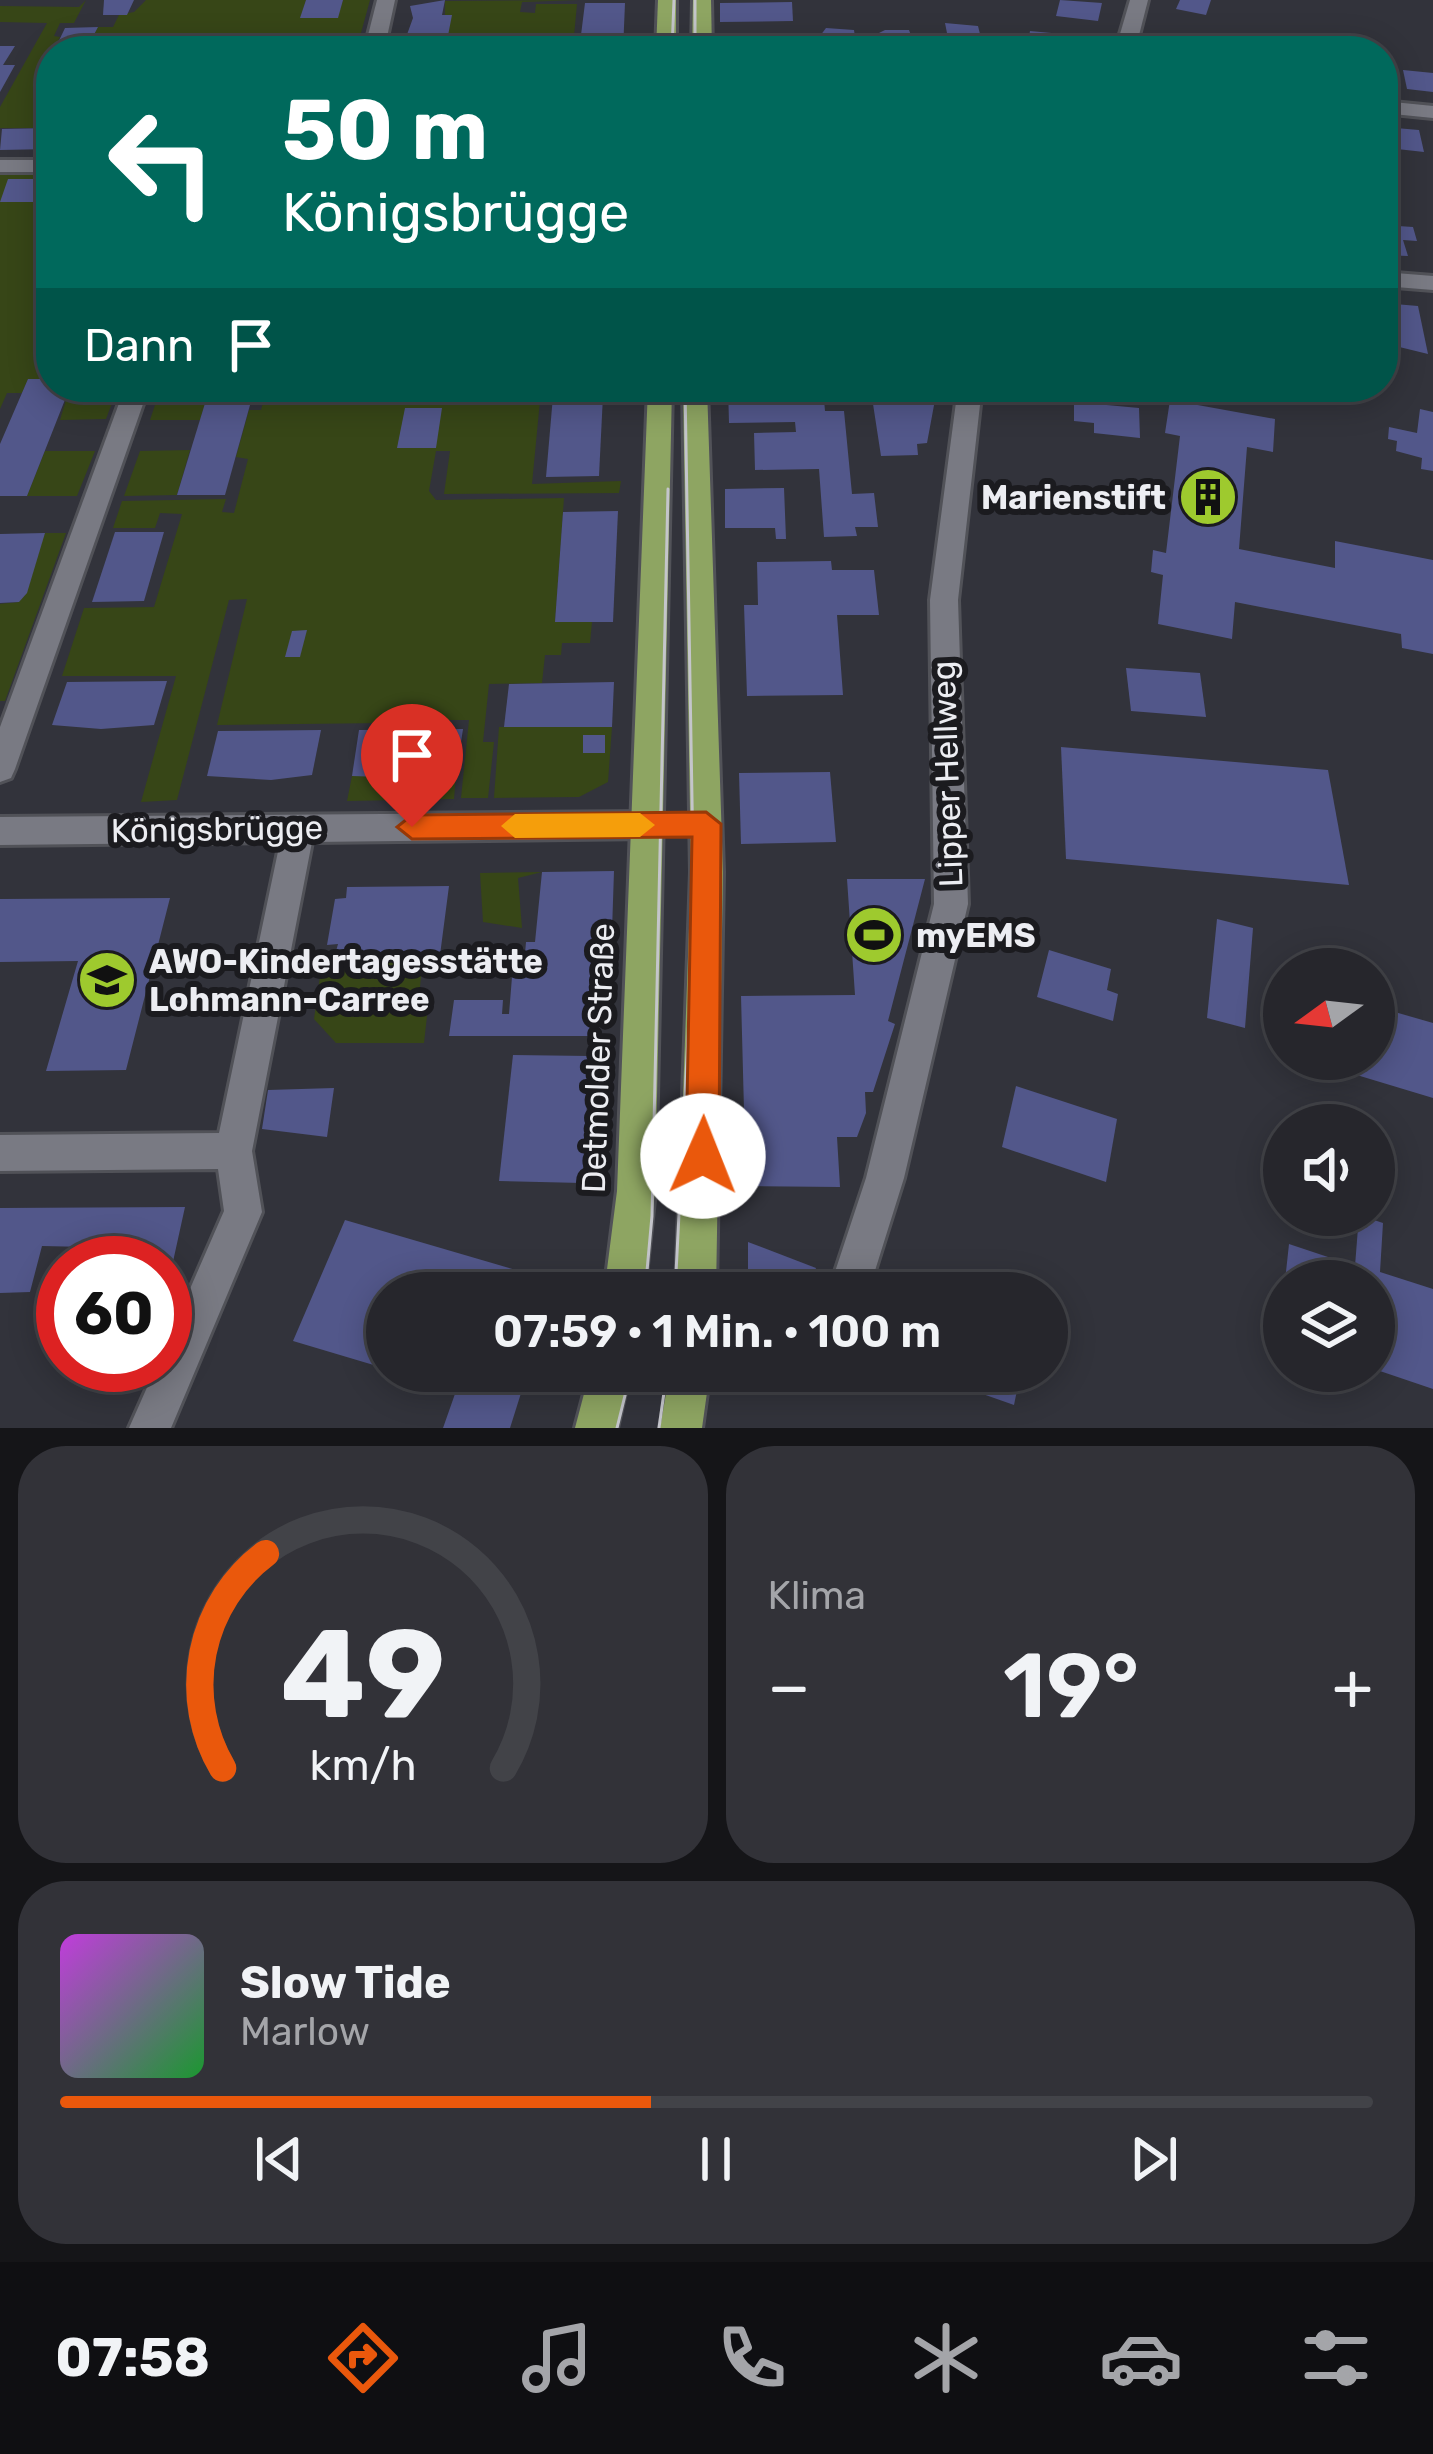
<!DOCTYPE html>
<html lang="de">
<meta charset="utf-8">
<style>
:root{--surface:#26262c;--page:#323238;--text:#f1f3f6;--muted:#a4a5a9;--line:#424348;--accent:#ea580c}
body{margin:0;font-family:Rubik,sans-serif;background:var(--page);color:var(--text);height:100vh;display:flex;flex-direction:column;font-size:45px;white-space:nowrap}
*{box-sizing:border-box;margin:0}
p{font-size:39px;color:var(--muted)}
.icon{flex:none;width:66px;height:66px;fill:none;stroke:currentColor;stroke-width:2;stroke-linecap:round;stroke-linejoin:round}
.map{position:relative;height:1428px;overflow:hidden}
.sheet{display:flex;flex-direction:column;gap:18px;padding:18px;background:#151518;flex:1}
.sheet>*{flex:none}
.hud{position:absolute;left:36px;top:36px;width:1362px;height:366px;border-radius:48px;box-shadow:0 6px 30px #0003,0 0 0 3px var(--line);background:#00695c;color:#fff;overflow:hidden}
.needle{width:78px;rotate:255deg}
.tools{position:absolute;left:1263px;top:948px;display:grid;gap:24px}
.tools a{display:grid;place-items:center;width:132px;height:132px;border-radius:50%;background:var(--surface);box-shadow:0 6px 30px #0003,0 0 0 3px var(--line);font-size:60px}
.speed{position:absolute;left:36px;top:1236px;display:flex;gap:24px;font-size:60px;font-weight:700;text-align:center}
.speed>*{display:grid;place-content:center;width:156px;height:156px;border-radius:50%;background:var(--surface);box-shadow:0 6px 30px #0003,0 0 0 3px var(--line);line-height:1}
.speed .limit{border:18px solid #d22;background:#fff;color:#111}
.pin{position:absolute;display:grid;place-items:center;width:102px;height:102px;color:#fff;margin:-123px -51px;border-radius:50% 50% 50% 0;rotate:-45deg;box-shadow:0 0 12px #0007}
.pin .icon{rotate:45deg}
.me{position:absolute;width:132px;margin:-66px;rotate:1deg;stroke-linejoin:round;filter:drop-shadow(0 0 9px #0008)}
.turn{display:flex;align-items:center;gap:42px;height:252px;padding:0 48px;font-size:54px}
.turn .icon{width:156px;height:156px;stroke-width:2.5}
.turn b{display:block;font-size:84px;line-height:102px}
.then{display:flex;align-items:center;height:114px;padding:0 48px;background:#0003;gap:24px;font-size:45px}
.big{font-size:90px;font-weight:600;line-height:1.1}
.sheet .tile{flex:1;display:flex;flex-direction:column;justify-content:center;gap:18px;min-width:0;padding:0 42px;border-radius:48px;background:var(--page)}
.sheet .dial{align-items:center;gap:0}
.dial svg{height:312px;overflow:visible;fill:none;stroke:var(--line);stroke-width:7;stroke-linecap:round;text-anchor:middle}
.dial text{fill:var(--text);stroke:none}
.song{display:flex;align-items:center;gap:36px}
.cover{width:144px;height:144px;border-radius:18px;background:linear-gradient(135deg,hsl(290 70% 55%),hsl(130 70% 35%))}
.played{height:12px;border-radius:6px;background:linear-gradient(90deg,var(--accent) 45%,var(--line) 45%)}
.keys{display:flex;justify-content:space-around;direction:ltr}
.heat{display:flex;justify-content:space-between;align-items:center;font-size:66px;direction:ltr}
.sheet .tiles{flex:1;display:grid;gap:18px;grid-template-columns:1fr 1fr}
.tile:last-child{grid-column:span 2}
.trip{position:absolute;left:366px;top:1272px;width:702px;height:120px;border-radius:60px;background:var(--surface);box-shadow:0 6px 30px #0003,0 0 0 3px var(--line);font-weight:600;line-height:120px;text-align:center}
.tab-bar{display:flex;height:192px;justify-content:space-around;align-items:center;background:#0f0f12;color:var(--muted)}
.tab-bar .icon{width:84px;height:84px}
.tab-bar .active{color:var(--accent)}
.tab-bar b{font-size:54px;color:var(--text)}
.map>svg:first-child{display:block}
.green{fill:#374617}
.building{fill:#52578a}
.lines{fill:none;stroke-linecap:round;stroke-linejoin:round}
.minor-casing{stroke:#515258;stroke-width:6}
.major-casing{stroke:#515258;stroke-width:6}
.minor{fill:#797a83;fill-rule:evenodd}
.major{fill:#8ea562;fill-rule:evenodd}
.tram{stroke:#c4c5cb;stroke-width:3}
.route{fill:#ea580c;stroke:#983908;stroke-width:3}
.slow{fill:#f59e0b}
.labels{text-anchor:middle;dominant-baseline:central;stroke-width:12;stroke-linejoin:round;paint-order:stroke}
.poi-label{font-size:33px;font-weight:bold;fill:#ecedf2;stroke:#1b1b1f;text-anchor:start}
.street-label{font-size:33px;fill:#ecedf2;stroke:#1b1b1f}
</style>
<div class="map">
<svg width="1433" height="1428" viewBox="0 0 1433 1428">
<rect width="100%" height="100%" fill="#32333b"/>
<g class="green">
<polygon points="86,0 74,23 60,23 54,36 60,37 40,74 51,75 51,128 0,128 0,107 47,23 0,22 0,6 79,7"/>
<polygon points="146,0 306,0 301,18 337,18 343,0 370,0 356,51 93,51 95,46 88,46 98,27 113,27 119,15 134,12"/>
<polygon points="580,0 522,2 520,12 535,13 536,4 577,4 574,36 542,38 540,50 561,50 563,41 569,41 569,48 579,51 445,51 445,1"/>
<polygon points="0,170 51,170 51,379 28,379 22,393 7,393 0,409"/>
<polygon points="70,387 118,387 106,419 60,420"/>
<polygon points="161,387 210,387 200,420 150,420"/>
<polygon points="267,387 624,387 541,390 532,484 621,481 619,493 444,494 450,451 436,451 429,491 436,500 564,498 555,621 592,622 590,643 562,643 561,655 545,655 542,683 489,684 483,742 494,742 488,798 461,798 469,720 411,720 412,708 400,708 397,720 387,723 217,725 247,599 229,600 177,800 141,802 176,676 62,676 84,608 154,607 182,514 160,513 155,528 113,528 122,501 226,499 222,512 234,513 248,459 236,457 249,410 261,410"/>
<polygon points="190,450 177,495 124,496 140,451"/>
<polygon points="45,451 95,451 77,496 27,496"/>
<polygon points="45,533 66,533 5,701 0,701 0,604 19,602"/>
<polygon points="499,727 612,727 608,782 579,797 494,798"/>
<polygon points="456,775 454,799 347,801 352,776"/>
<polygon points="542,872 518,878 522,928 483,922 480,873"/>
<polygon points="323,955 423,955 419,998 429,998 424,1043 336,1043 314,1019"/>
</g>
<g class="building">
<polygon points="104,0 134,0 127,15 103,15"/>
<polygon points="306,0 343,0 338,18 300,18"/>
<polygon points="445,0 442,15 452,15 445,51 401,51 413,18 410,6"/>
<polygon points="1060,0 1102,3 1098,21 1056,16"/>
<polygon points="1180,0 1211,0 1206,15 1176,9"/>
<polygon points="792,2 793,21 720,22 720,3"/>
<polygon points="585,3 625,3 623,51 579,51"/>
<polygon points="945,23 978,26 981,38 996,38 999,51 945,51 938,39 948,38"/>
<polygon points="98,27 88,46 95,46 93,51 54,51 65,28"/>
<polygon points="826,28 854,30 857,51 823,51 817,40"/>
<polygon points="885,30 909,30 917,51 874,49 877,34"/>
<polygon points="1030,31 1062,34 1064,51 1026,51"/>
<polygon points="723,33 775,33 776,40 787,40 788,51 724,51"/>
<polygon points="0,46 15,46 3,65 15,65 0,92"/>
<polygon points="1403,70 1433,73 1433,92 1407,89"/>
<polygon points="1384,127 1419,130 1424,152 1388,148"/>
<polygon points="51,128 51,149 0,150 2,129"/>
<polygon points="8,179 51,179 51,202 0,202"/>
<polygon points="1383,225 1413,227 1417,241 1403,240 1408,256 1383,255"/>
<polygon points="1383,303 1418,306 1428,354 1383,343"/>
<polygon points="28,379 51,379 51,387 70,387 27,496 0,496 0,444"/>
<polygon points="210,387 255,387 225,495 177,495"/>
<polygon points="728,387 823,388 825,411 844,411 852,494 874,493 878,527 855,527 857,536 824,537 819,469 755,470 754,433 796,432 795,422 729,423"/>
<polygon points="860,387 937,389 927,443 917,444 918,455 881,456 873,404 864,404"/>
<polygon points="603,395 599,476 546,477 553,396"/>
<polygon points="1170,400 1275,419 1273,452 1247,447 1239,549 1335,568 1335,541 1433,560 1433,654 1402,648 1401,634 1235,602 1232,639 1158,624 1163,575 1151,572 1153,550 1166,553 1180,436 1165,433"/>
<polygon points="1074,402 1139,408 1140,438 1094,433 1094,423 1074,421"/>
<polygon points="405,408 442,408 436,448 397,448"/>
<polygon points="1420,409 1433,412 1433,471 1421,469 1422,458 1396,451 1397,441 1388,439 1389,427 1417,433"/>
<polygon points="784,488 786,539 776,539 775,528 725,528 725,489"/>
<polygon points="618,511 613,622 555,622 563,512"/>
<polygon points="115,532 164,532 144,601 92,602"/>
<polygon points="45,533 27,593 19,602 0,603 0,534"/>
<polygon points="831,561 832,570 874,570 879,615 837,615 843,695 747,696 744,605 758,605 757,562"/>
<polygon points="307,630 300,657 285,657 292,631"/>
<polygon points="1126,668 1200,673 1206,717 1131,711"/>
<polygon points="167,681 154,725 101,729 52,725 67,682"/>
<polygon points="614,682 612,727 504,727 509,684"/>
<polygon points="463,729 456,775 439,779 352,776 359,730"/>
<polygon points="321,730 312,775 271,780 207,776 218,731"/>
<rect x="583" y="735" width="22" height="18"/>
<polygon points="1061,747 1328,770 1349,885 1066,859"/>
<polygon points="830,772 836,842 741,844 739,773"/>
<polygon points="614,871 612,931 603,931 598,1036 449,1036 454,1000 503,1000 502,1014 509,1014 512,977 523,978 526,942 535,942 542,872"/>
<polygon points="847,879 925,879 888,1021 895,1024 873,1092 865,1092 866,1113 857,1137 837,1137 840,1187 746,1186 741,996 855,995"/>
<polygon points="449,886 440,955 335,955 338,944 327,945 335,899 346,898 347,887"/>
<polygon points="170,898 126,1070 46,1071 78,961 0,962 0,899"/>
<polygon points="1217,919 1253,928 1245,1028 1207,1018"/>
<polygon points="1049,950 1111,969 1107,990 1118,994 1113,1021 1037,997"/>
<polygon points="1374,1006 1433,1023 1433,1098 1307,1060 1374,1059"/>
<polygon points="513,1055 590,1056 582,1183 499,1181"/>
<polygon points="1016,1086 1117,1119 1106,1182 1002,1147"/>
<polygon points="334,1088 327,1137 262,1129 268,1090"/>
<polygon points="185,1207 167,1289 165,1263 82,1263 87,1247 42,1246 30,1292 0,1293 0,1208"/>
<polygon points="1359,1215 1383,1223 1380,1272 1433,1289 1433,1389 1374,1369 1374,1281 1285,1281 1289,1244 1355,1266"/>
<polygon points="345,1220 557,1282 554,1293 387,1293 387,1369 293,1341"/>
<polygon points="748,1242 816,1268 807,1293 788,1293 748,1278"/>
<polygon points="957,1270 1022,1292 1022,1293 952,1293"/>
<polygon points="396,1371 528,1371 510,1428 443,1428 456,1391"/>
<polygon points="945,1371 1021,1371 1014,1405 943,1380"/>
</g>
<g class="lines">
<g class="minor-casing">
<g id="minor">
<polygon points="377,0 395,0 384,51 364,51"/>
<polygon points="1130,0 1148,0 1135,51 1115,51"/>
<polygon points="1383,101 1433,106 1433,118 1383,113"/>
<rect x="0" y="160" width="51" height="12"/>
<polygon points="1383,272 1433,276 1433,290 1383,286"/>
<polygon points="125,387 149,387 15,769 11,778 0,782 0,727"/>
<polygon points="958,387 982,387 958,600 968,904 904,1178 868,1293 828,1293 866,1178 934,904 930,600"/>
<polygon points="650,812 661,816 666,825 661,834 650,838 312,842 252,1151 262,1212 171,1428 129,1428 157,1365 165,1365 165,1346 224,1211 218,1169 0,1171 0,1135 219,1133 280,842 0,845 0,817"/>
</g>
</g>
<g class="major-casing">
<g id="major">
<polygon points="658,0 676,0 676,51 656,51"/>
<polygon points="693,0 711,0 712,51 692,51"/>
<polygon points="648,387 672,387 655,1191 644,1293 604,1293 617,1191"/>
<polygon points="683,387 707,387 723,872 716,1293 676,1293 691,872"/>
<polygon points="590,1371 630,1371 617,1428 575,1428"/>
<polygon points="670,1371 710,1371 702,1428 660,1428"/>
</g>
</g>
<use href="#minor" class="minor"/>
<use href="#major" class="major"/>
<g class="tram">
<polyline points="695,0 695,51"/>
<polyline points="672,51 674,0"/>
<polyline points="645,1293 652,1216 668,489"/>
<polyline points="675,1293 694,918 685,387"/>
<polyline points="617,1428 631,1371"/>
<polyline points="659,1428 667,1371"/>
</g>
</g>
<polygon class="route" points="706,812 721,824 719,1156 715,1168 703,1172 691,1168 686,1156 692,837 412,839 397,827 412,815"/>
<polygon class="slow" points="640,813 655,825 640,837 515,838 501,826 515,814"/>
<defs>
<g id="building-disc" transform="scale(3)"><circle r="9.5" fill="#9eca2e" stroke="#1b1b1f"/><path d="M-4-6H4V6H1V3H-1V6H-4ZM-2.5-4.3h1.7v1.8h-1.7ZM.8-4.3h1.7v1.8H.8ZM-2.5-1h1.7V.8h-1.7ZM.8-1h1.7V.8H.8Z" fill="#111"/></g>
<g id="stadium-disc" transform="scale(3)"><circle r="9.5" fill="#9eca2e" stroke="#1b1b1f"/><path d="M0-5a6.5 5 0 1 0 0 10a6.5 5 0 1 0 0-10ZM-3.5-1.8h7v3.6h-7Z" fill="#111"/></g>
<g id="school-disc" transform="scale(3)"><circle r="9.5" fill="#9eca2e" stroke="#1b1b1f"/><path d="M0-5L7-2L0 1L-7-2ZM-4 1L0 2.5L4 1V4Q0 6-4 4Z" fill="#111"/></g>
</defs>
<g fill-rule="evenodd">
<use href="#building-disc" x="1208" y="497"/>
<use href="#stadium-disc" x="874" y="935"/>
<use href="#school-disc" x="107" y="980"/>
</g>
<g class="labels">
<g class="poi-label">
<text x="1166" y="497" text-anchor="end">Marienstift</text>
<text x="916" y="935">myEMS</text>
<text x="149" y="961">AWO-Kindertagesstätte<tspan x="149" dy="38">Lohmann-Carree</tspan></text>
</g>
<g class="street-label">
<text transform="translate(947 774) rotate(-92)">Lipper Hellweg</text>
<text transform="translate(217 829) rotate(-1)">Königsbrügge</text>
<text transform="translate(598 1058) rotate(-88)">Detmolder Straße</text>
</g>
</g>
</svg>
<div class="tools">
<a><svg class="needle" viewBox="-14 -14 28 28"><path d="M0-13l5 13h-10z" fill="#e53935"/><path d="M0 13l5-13h-10z" fill="#a4a5a9"/></svg></a>
<a><svg class="icon" aria-label="sound" viewBox="0 0 24 24"><path d="M4 9h4l5-4v14l-5-4H4zM17 9q2 3 0 6"/></svg></a>
<a><svg class="icon" aria-label="layers" viewBox="0 0 24 24"><path d="M12 4l9 5-9 5-9-5zM3 14l9 5 9-5"/></svg></a>
</div>
<div class="speed"><div class="limit">60</div></div>
<div class="pin" style="left:412px;top:827px;background:#d93025"><svg class="icon" aria-label="arrive" viewBox="0 0 24 24"><path d="M6 21V4h12l-3 4 3 4H6"/></svg></div>
<svg class="me" style="left:703px;top:1156px" viewBox="-20 -20 40 40"><circle r="19" fill="#fff"/><path d="M0-13L10 11 0 6-10 11z" fill="#ea580c"/></svg>
<div class="trip">07:59 · 1 Min. · 100 m</div>
<div class="hud">
<div class="turn"><svg class="icon" aria-label="left" viewBox="0 0 24 24"><path d="M17 20v-9H6M10 6l-5 5 5 5"/></svg><div><b>50 m</b>Königsbrügge</div></div>
<div class="then">Dann<svg class="icon" aria-label="arrive" viewBox="0 0 24 24"><path d="M6 21V4h12l-3 4 3 4H6"/></svg></div>
</div>
</div>
<section class="sheet">
<div class="tiles">
<div class="tile dial"><svg viewBox="0 0 100 80">
<path d="M14 69A42 42 0 1 1 86 69"/>
<path d="M14 69A42 42 0 0 1 25 14" stroke="#ea580c"/>
<text x="50" y="56" font-size="32" font-weight="700">49</text>
<text x="50" y="72" font-size="11">km/h</text>
</svg></div>
<div class="tile"><p>Klima</p>
<div class="heat"><a>−</a><b class="big">19°</b><a>+</a></div>
</div>
<div class="tile">
<div class="song"><i class="cover"></i><div><b>Slow Tide</b><p>Marlow</p></div></div>
<div class="played"></div>
<div class="keys"><svg class="icon" aria-label="previous" viewBox="0 0 24 24"><path d="M18 5L8 12l10 7zM5 5v14"/></svg><svg class="icon" aria-label="pause" viewBox="0 0 24 24"><path d="M8 5v14M16 5v14"/></svg><svg class="icon" aria-label="next" viewBox="0 0 24 24"><path d="M6 5l10 7-10 7zM19 5v14"/></svg></div>
</div>
</div>
</section>
<nav class="tab-bar">
<b>07:58</b>
<svg class="icon active" aria-label="directions" viewBox="0 0 24 24"><path d="M12 3l9 9-9 9-9-9zM9 14v-3h6M13 9l2 2-2 2"/></svg>
<svg class="icon" aria-label="music" viewBox="0 0 24 24"><path d="M9 18V5l10-2v13"/><circle cx="6" cy="18" r="3"/><circle cx="16" cy="16" r="3"/></svg>
<svg class="icon" aria-label="phone" viewBox="0 0 24 24"><path d="M5 4h4l2 5-3 2q2 4 5 5l2-3 5 2v4C11 20 4 13 5 4z"/></svg>
<svg class="icon" aria-label="climate" viewBox="0 0 24 24"><path d="M12 3v18M4 7l16 10M4 17L20 7"/></svg>
<svg class="icon" aria-label="car" viewBox="0 0 24 24"><path d="M5 17H2v-5l4-1 3-4h7l3 4 3 1v5h-3M9 17h6M6 11h13"/><circle cx="7" cy="17" r="2"/><circle cx="17" cy="17" r="2"/></svg>
<svg class="icon" aria-label="filters" viewBox="0 0 24 24"><path d="M4 7h16M4 17h16"/><circle cx="9" cy="7" r="2"/><circle cx="15" cy="17" r="2"/></svg>
</nav>
